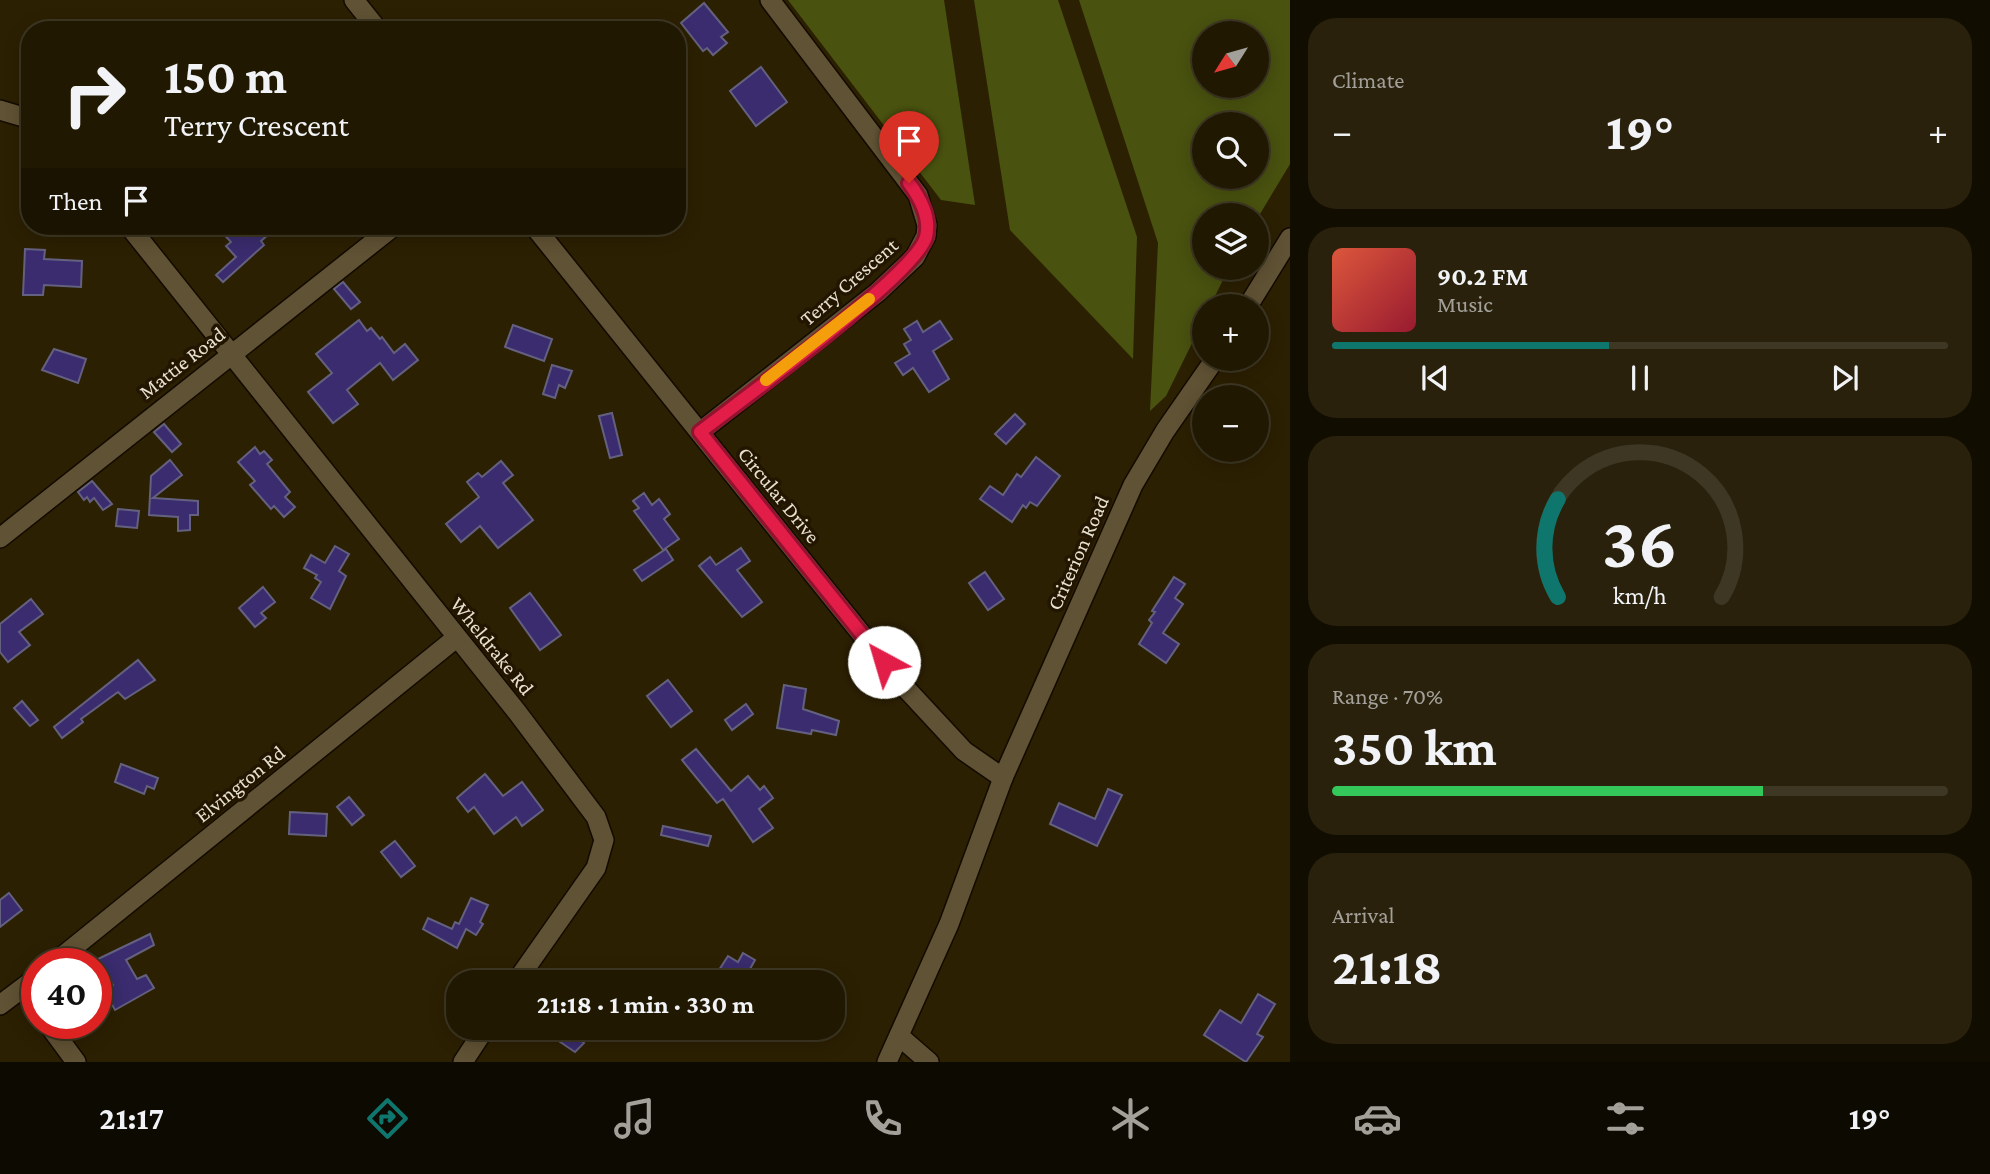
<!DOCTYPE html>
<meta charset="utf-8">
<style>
:root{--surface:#211802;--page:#29210c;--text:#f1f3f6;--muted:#a2a099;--line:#3e3724;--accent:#0f766e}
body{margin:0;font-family:"Crimson Pro",serif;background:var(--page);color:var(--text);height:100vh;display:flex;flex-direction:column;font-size:26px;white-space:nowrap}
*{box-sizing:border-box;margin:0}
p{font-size:23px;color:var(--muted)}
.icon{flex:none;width:38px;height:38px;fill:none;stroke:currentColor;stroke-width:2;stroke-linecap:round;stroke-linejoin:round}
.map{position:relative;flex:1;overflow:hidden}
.details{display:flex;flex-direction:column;gap:18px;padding:18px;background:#120d01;width:700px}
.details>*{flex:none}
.banner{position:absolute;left:21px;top:21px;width:665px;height:214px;border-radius:28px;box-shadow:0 4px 18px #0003,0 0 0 2px var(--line);background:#211802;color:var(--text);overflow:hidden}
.needle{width:46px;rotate:233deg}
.controls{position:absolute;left:1192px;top:21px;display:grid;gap:14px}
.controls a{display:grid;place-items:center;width:77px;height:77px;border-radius:50%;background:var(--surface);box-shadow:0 4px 18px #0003,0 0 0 2px var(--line);font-size:35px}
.speed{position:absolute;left:21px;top:948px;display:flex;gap:14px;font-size:35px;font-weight:700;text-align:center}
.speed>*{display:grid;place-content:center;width:91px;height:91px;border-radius:50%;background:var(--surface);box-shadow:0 4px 18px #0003,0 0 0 2px var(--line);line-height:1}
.speed .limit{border:10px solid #d22;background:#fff;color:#111}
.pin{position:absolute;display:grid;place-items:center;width:60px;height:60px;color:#fff;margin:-72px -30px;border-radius:50% 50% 50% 0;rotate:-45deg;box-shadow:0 0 7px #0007}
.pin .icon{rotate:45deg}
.me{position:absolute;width:77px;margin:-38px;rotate:321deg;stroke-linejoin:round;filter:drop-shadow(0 0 5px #0008)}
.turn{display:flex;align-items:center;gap:24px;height:147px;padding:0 28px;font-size:32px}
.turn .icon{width:91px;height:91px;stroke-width:2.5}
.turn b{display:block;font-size:49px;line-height:60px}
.then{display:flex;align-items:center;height:66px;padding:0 28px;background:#0003;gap:14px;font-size:26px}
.big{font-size:52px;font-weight:700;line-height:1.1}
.details .card{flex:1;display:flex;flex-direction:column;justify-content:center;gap:10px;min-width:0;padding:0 24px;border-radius:28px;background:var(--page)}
.details .dial{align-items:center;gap:0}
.dial svg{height:182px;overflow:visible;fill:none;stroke:var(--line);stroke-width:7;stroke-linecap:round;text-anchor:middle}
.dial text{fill:var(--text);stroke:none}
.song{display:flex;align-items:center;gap:21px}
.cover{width:84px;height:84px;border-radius:10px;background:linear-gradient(135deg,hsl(10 70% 55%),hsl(350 70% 35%))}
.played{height:7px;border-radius:4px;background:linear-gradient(90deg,var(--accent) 45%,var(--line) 45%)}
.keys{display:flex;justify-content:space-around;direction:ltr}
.heat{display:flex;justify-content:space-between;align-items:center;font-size:38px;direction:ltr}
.charge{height:10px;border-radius:5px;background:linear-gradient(90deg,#34c759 70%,var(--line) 0)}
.trip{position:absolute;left:446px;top:970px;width:399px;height:70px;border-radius:28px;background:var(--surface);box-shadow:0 4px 18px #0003,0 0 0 2px var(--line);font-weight:700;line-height:70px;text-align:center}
.menu{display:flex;height:112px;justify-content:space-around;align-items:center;background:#0d0a01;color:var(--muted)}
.menu .icon{width:49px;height:49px}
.menu .current{color:var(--accent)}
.menu b{font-size:32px;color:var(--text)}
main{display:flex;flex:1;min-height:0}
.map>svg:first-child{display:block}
.forest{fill:#49520f;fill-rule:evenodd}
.building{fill:#3a2c6e;stroke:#646180;stroke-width:2}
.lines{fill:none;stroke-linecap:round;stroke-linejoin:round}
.minor-casing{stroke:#130a00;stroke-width:22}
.minor{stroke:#605234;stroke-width:19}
.route-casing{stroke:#92132f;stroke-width:18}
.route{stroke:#e11d48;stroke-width:12}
.slow{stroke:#f59e0b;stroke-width:12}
.labels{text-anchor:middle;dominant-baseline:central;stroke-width:7;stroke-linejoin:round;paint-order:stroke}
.street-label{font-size:21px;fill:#e9e1d0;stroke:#231600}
</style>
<main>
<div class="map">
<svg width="1290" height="1062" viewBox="0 0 1290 1062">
<rect width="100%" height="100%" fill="#2c2002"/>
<g class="forest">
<polygon points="788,0 944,0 975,205 941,200"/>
<polygon points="974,0 1058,0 1137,237 1133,359 1010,230"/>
<path d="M1079 0H1290V164L1257 219 1256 215H1204V268H1229L1210 306H1204V319L1166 396 1150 411 1158 243ZM1204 33H1256V86H1204ZM1204 124H1256V177H1204Z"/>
</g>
<g class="building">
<polygon points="704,3 728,32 721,37 727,43 713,55 707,48 703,51 681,23"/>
<polygon points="761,67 787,102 756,126 730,91"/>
<polygon points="216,226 233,226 241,236 252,226 278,226 261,241 264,245 223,282 216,275 236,257 226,246 231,242"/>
<polygon points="25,249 45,250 44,259 82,261 81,287 44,285 43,295 23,295"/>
<polygon points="343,282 360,302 351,309 334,289"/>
<polygon points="359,320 367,331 371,328 380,339 382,337 394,353 405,344 418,360 393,380 380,363 347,390 358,404 333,423 308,392 332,373 316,354"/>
<polygon points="917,321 923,332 940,321 952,339 933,351 949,379 929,392 913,368 903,375 895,363 910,354 904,344 911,340 904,329"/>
<polygon points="513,325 552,339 544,361 505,347"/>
<polygon points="54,349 86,359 78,383 42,370"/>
<polygon points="552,365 572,371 565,388 559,385 555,398 543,394"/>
<polygon points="612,413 622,455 610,458 599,416"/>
<polygon points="1015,414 1025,424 1006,444 995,434"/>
<polygon points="164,424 181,444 172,452 154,432"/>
<polygon points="255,447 260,454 264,451 272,460 267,464 290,492 285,497 295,507 284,517 274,506 271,509 250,485 255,481 238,462"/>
<polygon points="1036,457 1060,476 1037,506 1030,502 1026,508 1023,505 1012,522 980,499 990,486 1003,495 1017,474 1021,477"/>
<polygon points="170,460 182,475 153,498 198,501 198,515 190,515 190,530 178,531 178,517 149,515 151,476"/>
<polygon points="501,461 513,475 503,483 533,520 498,548 480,526 461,542 446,524 479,497 467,482 478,473 482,477"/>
<polygon points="92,481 112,504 103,510 94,498 90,502 87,497 84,500 78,492"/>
<polygon points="644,493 652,505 659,499 670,514 664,519 679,539 663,550 634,511 639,508 633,501"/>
<polygon points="118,509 139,511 137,528 116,526"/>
<polygon points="335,546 349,554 339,571 346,576 330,609 311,598 321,582 315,578 317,575 304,568 311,555 325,563"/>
<polygon points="741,548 750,561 737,570 762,602 742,617 699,566 710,557 716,565"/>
<polygon points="666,549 673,560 642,581 634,570"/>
<polygon points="985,572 1004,599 988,610 969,583"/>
<polygon points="1174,577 1185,584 1175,598 1183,604 1163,633 1179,644 1166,663 1139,644 1152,623 1149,620 1155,612 1152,611"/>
<polygon points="263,587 275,602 261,613 266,618 255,627 239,608"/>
<polygon points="530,593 561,635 540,650 510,608"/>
<polygon points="31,599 43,614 19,632 30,645 8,662 0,652 0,624"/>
<polygon points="138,660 155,680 125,699 118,692 81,719 83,722 62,738 54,727"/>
<polygon points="668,680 692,711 671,727 647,696"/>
<polygon points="784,685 806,689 803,709 839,721 836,735 812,730 811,734 777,728"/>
<polygon points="22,701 38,720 30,726 14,708"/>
<polygon points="746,704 753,714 732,730 725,720"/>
<polygon points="696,749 731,791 748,776 760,790 764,786 773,798 759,809 773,828 753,842 723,799 717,803 682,760"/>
<polygon points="121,764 158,778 154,789 147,786 144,794 115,782"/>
<polygon points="485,774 503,796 522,782 543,810 522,826 516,817 494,834 474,807 468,812 457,798"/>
<polygon points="1108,789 1122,795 1097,846 1050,824 1059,803 1095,819"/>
<polygon points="349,797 364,815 352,825 337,807"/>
<polygon points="290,812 327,814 326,836 289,834"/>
<polygon points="663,826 711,836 708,846 661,835"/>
<polygon points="395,841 415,866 401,877 381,852"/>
<polygon points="9,893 22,910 0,927 0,900"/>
<polygon points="471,898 488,905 480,922 483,924 476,935 466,929 457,948 423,929 428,918 452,929 455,922 459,924"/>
<polygon points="150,934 154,945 126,960 137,979 146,975 154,988 115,1010 104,990 113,985 98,959"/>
<polygon points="743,953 755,960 750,969 774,982 727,982 730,977 719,970 728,956 738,962"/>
<polygon points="1258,994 1275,1004 1257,1034 1263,1037 1246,1062 1204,1035 1220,1010 1241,1023"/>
<polygon points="538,1027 567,1027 584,1043 575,1052"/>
</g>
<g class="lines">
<g class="minor-casing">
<g id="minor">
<polyline points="354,0 378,30"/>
<polyline points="0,110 30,119"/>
<polyline points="129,226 517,712 596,817 604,840 596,868 516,982"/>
<polyline points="534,226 900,682 964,751 1003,778"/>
<polyline points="1248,306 1290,238"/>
<polyline points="700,432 878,292 915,257 926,236 927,225 918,195 770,0"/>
<polyline points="0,538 394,226"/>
<polyline points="53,964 456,638"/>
<polyline points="22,989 37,1008"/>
<polyline points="0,1005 37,977"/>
<polyline points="48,1024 76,1062"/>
<polyline points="899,1036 929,1062"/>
<polyline points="463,1062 486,1027"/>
<polyline points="887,1062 949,924 1003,778 1133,485 1165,431 1215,359"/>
</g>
</g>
<use href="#minor" class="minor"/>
</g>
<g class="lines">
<g class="route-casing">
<path id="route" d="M884 662 700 432C740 401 916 274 926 237 931 217 920 198 909 183"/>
</g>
<use href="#route" class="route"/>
<polyline class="slow" points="766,380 869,299"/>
</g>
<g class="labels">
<g class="street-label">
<text transform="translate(849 282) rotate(-41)">Terry Crescent</text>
<text transform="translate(182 363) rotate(-38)">Mattie Road</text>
<text transform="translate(779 495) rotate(51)">Circular Drive</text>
<text transform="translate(1078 553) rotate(-66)">Criterion Road</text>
<text transform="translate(492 646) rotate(51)">Wheldrake Rd</text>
<text transform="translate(240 784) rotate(-39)">Elvington Rd</text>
</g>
</g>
</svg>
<div class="controls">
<a><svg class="needle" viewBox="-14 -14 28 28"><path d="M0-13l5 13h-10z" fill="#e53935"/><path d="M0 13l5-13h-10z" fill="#a2a099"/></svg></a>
<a><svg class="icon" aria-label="search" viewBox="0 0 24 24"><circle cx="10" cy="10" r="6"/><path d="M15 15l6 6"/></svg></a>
<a><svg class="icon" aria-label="layers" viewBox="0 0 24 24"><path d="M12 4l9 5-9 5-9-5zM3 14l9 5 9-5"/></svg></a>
<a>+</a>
<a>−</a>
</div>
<div class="speed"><div class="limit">40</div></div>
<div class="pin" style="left:909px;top:183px;background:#d93025"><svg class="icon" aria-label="arrive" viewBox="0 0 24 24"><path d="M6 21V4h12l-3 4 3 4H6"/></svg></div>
<svg class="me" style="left:884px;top:662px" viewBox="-20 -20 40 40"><circle r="19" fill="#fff"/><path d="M0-13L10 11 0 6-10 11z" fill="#e11d48"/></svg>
<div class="trip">21:18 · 1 min · 330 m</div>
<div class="banner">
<div class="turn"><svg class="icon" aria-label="right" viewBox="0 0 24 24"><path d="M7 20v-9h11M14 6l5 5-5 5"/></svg><div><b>150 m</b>Terry Crescent</div></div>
<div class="then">Then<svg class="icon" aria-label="arrive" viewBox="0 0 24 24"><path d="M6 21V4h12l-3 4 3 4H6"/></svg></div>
</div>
</div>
<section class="details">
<div class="card"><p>Climate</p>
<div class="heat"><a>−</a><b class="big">19°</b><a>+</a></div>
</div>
<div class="card">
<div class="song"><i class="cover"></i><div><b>90.2 FM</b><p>Music</p></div></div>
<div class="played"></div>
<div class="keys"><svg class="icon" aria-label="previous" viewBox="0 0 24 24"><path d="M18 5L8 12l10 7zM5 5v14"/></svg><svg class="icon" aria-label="pause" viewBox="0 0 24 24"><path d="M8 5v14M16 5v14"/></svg><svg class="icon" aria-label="next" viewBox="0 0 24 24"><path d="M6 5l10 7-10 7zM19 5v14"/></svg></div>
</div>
<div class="card dial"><svg viewBox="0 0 100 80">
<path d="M14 69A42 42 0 1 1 86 69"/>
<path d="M14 69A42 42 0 0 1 14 26" stroke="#0f766e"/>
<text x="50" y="56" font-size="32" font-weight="700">36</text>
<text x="50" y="72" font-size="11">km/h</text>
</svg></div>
<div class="card"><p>Range · 70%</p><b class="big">350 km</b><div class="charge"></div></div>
<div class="card"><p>Arrival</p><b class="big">21:18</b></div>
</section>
</main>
<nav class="menu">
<b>21:17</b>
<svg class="icon current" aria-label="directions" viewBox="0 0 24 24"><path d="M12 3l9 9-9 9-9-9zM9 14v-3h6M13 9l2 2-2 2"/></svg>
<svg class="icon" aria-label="music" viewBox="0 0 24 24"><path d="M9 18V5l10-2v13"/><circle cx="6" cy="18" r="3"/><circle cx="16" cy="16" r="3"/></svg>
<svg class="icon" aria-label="phone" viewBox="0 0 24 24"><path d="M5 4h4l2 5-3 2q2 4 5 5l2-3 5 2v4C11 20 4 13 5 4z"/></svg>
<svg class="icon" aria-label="climate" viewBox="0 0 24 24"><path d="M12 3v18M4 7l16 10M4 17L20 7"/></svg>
<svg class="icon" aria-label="car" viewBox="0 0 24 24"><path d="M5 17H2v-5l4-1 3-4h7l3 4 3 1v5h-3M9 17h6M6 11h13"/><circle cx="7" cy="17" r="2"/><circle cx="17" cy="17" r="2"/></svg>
<svg class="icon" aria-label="filters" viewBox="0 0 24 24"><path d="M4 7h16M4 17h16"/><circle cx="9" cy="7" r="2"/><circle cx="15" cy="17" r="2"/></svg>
<b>19°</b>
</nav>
